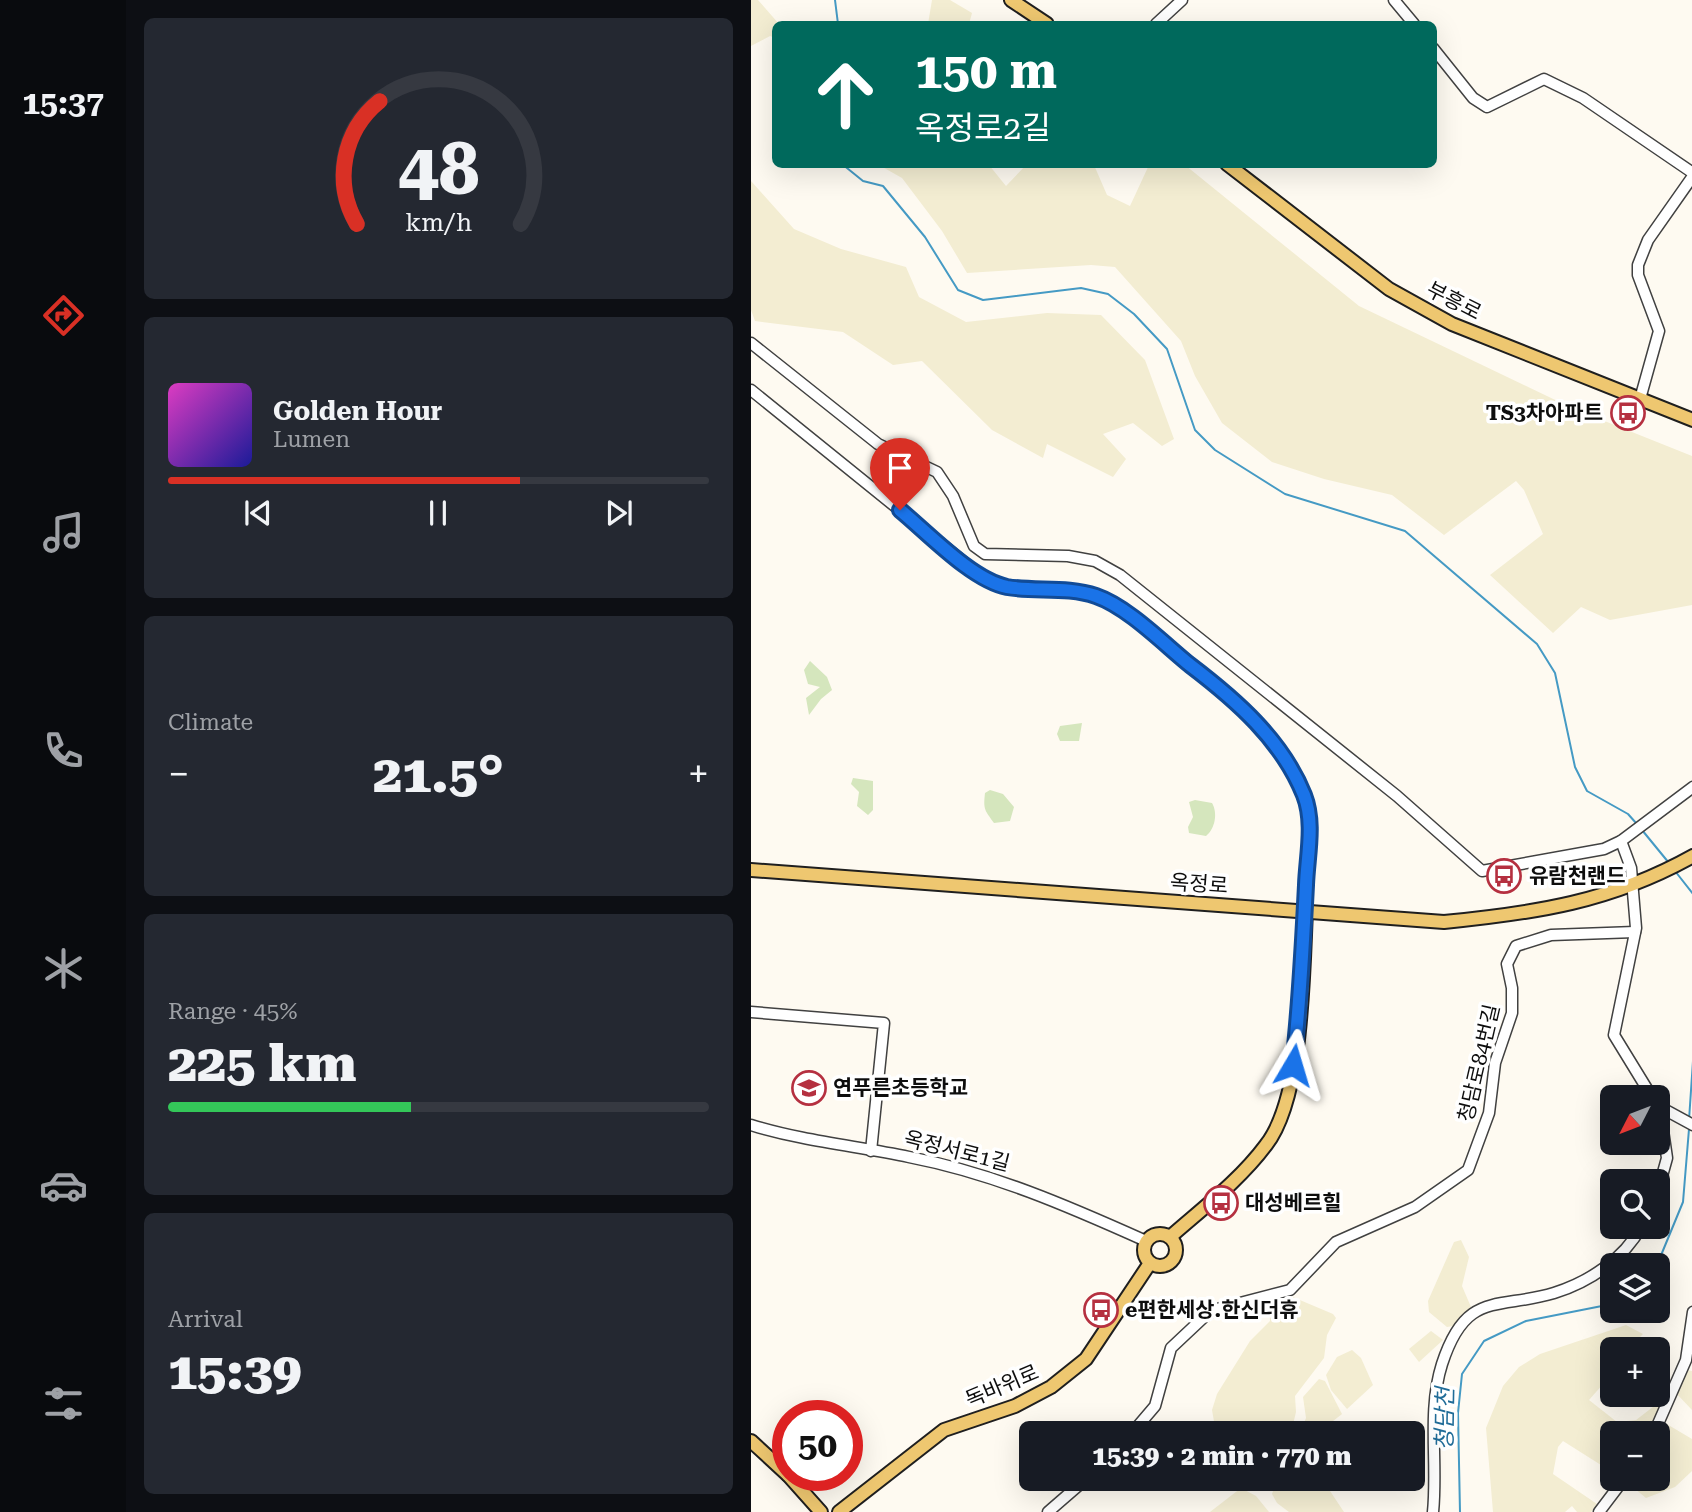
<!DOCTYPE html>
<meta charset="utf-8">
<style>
:root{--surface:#171b24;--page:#242831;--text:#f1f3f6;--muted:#9ea1a6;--line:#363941;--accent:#d93025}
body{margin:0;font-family:"Roboto Serif","Noto Sans KR",serif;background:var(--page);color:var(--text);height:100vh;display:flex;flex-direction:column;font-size:26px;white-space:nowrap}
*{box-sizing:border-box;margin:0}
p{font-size:23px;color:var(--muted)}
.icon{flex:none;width:38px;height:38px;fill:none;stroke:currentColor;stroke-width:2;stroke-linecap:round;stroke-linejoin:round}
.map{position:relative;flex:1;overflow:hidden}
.drawer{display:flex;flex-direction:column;gap:18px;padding:18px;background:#0d0f14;width:625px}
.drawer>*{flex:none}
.top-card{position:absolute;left:21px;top:21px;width:665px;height:147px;border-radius:10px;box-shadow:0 7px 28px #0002;background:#00695c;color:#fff;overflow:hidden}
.needle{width:46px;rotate:228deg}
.tools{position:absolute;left:849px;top:1085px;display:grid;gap:14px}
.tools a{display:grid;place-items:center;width:70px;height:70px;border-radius:10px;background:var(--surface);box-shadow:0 7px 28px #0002;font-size:35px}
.speed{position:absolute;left:21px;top:1400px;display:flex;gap:14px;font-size:35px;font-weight:700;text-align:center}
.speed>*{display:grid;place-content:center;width:91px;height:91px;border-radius:50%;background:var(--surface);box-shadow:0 7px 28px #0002;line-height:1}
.speed .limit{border:10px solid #d22;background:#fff;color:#111}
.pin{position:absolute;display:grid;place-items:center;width:60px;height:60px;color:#fff;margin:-72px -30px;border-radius:50% 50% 50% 0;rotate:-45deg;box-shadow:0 0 7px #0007}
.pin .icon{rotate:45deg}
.me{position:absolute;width:77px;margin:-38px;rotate:7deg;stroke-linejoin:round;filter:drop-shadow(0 0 5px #0008)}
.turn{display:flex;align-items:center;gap:24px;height:147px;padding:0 28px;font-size:32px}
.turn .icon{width:91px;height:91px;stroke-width:2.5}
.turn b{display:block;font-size:49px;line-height:60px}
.big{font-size:52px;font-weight:800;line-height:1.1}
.drawer .card{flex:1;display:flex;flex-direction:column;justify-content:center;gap:10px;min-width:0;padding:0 24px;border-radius:10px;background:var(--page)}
.drawer .dial{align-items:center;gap:0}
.dial svg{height:182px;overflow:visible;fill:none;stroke:var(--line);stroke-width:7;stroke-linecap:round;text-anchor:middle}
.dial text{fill:var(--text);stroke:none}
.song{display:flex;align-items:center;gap:21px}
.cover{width:84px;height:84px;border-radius:10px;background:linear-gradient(135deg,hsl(310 70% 55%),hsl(240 70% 35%))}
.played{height:7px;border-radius:4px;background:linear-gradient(90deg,var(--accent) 65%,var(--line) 65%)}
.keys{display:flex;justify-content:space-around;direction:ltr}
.heat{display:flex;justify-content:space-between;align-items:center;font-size:38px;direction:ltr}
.charge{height:10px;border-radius:5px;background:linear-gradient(90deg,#34c759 45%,var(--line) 0)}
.trip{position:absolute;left:268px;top:1421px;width:406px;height:70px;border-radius:10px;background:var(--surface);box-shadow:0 7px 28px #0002;font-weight:800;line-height:70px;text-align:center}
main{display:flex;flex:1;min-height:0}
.dock{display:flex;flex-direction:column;width:126px;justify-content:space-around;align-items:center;background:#090b0e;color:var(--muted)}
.dock .icon{width:49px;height:49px}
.dock .on{color:var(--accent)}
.dock b{font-size:32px;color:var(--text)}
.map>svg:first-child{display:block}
.farmland{fill:#f3edd2}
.green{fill:#d5e6bd}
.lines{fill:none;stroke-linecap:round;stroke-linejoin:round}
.stream{stroke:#459ac4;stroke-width:2}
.minor-casing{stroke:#414141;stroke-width:13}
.major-casing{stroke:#1f1f1f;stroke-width:16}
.minor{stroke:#fff;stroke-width:10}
.major{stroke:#eec770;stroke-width:12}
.route-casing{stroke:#114b97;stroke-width:18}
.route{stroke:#1a73e8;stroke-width:12}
.labels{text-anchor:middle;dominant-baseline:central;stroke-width:7;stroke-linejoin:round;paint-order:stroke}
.street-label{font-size:21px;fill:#0e0e0e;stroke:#fff}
.poi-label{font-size:21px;font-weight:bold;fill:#0e0e0e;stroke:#fff;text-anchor:start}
.water-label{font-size:23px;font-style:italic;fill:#206c98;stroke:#fff}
</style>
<main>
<nav class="dock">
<b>15:37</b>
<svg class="icon on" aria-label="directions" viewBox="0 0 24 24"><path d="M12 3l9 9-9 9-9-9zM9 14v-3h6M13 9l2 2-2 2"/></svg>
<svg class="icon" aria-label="music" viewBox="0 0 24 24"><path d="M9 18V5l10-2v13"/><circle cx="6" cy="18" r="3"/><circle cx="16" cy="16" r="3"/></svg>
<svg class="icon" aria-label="phone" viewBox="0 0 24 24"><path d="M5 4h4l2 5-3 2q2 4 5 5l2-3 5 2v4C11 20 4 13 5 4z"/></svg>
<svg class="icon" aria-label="climate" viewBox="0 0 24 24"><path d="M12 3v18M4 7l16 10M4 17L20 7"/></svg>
<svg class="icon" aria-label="car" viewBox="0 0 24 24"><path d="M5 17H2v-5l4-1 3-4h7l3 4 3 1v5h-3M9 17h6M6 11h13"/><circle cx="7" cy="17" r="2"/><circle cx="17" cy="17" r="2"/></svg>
<svg class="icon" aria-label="filters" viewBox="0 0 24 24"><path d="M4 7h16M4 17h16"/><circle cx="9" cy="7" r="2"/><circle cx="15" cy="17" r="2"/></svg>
</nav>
<section class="drawer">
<div class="card dial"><svg viewBox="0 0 100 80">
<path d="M14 69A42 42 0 1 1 86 69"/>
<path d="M14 69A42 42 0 0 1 24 15" stroke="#d93025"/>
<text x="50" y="56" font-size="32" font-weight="700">48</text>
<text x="50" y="72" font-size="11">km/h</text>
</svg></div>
<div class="card">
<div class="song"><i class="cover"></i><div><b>Golden Hour</b><p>Lumen</p></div></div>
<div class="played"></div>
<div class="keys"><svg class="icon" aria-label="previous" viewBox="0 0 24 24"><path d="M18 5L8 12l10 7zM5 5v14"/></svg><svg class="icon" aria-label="pause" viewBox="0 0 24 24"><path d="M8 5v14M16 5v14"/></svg><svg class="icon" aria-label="next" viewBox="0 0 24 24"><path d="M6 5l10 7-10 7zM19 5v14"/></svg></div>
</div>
<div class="card"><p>Climate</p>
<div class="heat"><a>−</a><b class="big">21.5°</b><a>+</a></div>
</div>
<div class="card"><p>Range · 45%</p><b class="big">225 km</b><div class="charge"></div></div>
<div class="card"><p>Arrival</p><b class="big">15:39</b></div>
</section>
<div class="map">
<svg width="942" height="1512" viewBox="0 0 942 1512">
<rect width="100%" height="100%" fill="#fefaf1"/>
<g class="farmland">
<polygon points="0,0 7,0 28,24 24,24 24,38 19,36 0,46"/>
<polygon points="181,0 199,0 221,13 218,24 177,24"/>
<polygon points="128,165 238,165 255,186 275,165 343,165 356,195 379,206 398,165 434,165 608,306 821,408 941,456 941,605 859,620 830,607 802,633 739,575 792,534 773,490 765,481 693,535 641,495 573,479 521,462 471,423 444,376 430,341 364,267 340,265 216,273 191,231 151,178"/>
<polygon points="0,181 43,229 90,249 155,267 168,297 215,322 296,313 350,315 394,360 423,439 411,446 382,423 352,434 375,459 362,477 296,444 292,458 241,430 171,361 142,365 92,332 4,321 0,310"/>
<polygon points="710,1240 718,1257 711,1286 720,1307 702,1326 696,1327 678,1312 677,1301 703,1242"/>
<polygon points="537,1295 582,1314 585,1318 576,1335 573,1358 544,1396 545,1412 540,1433 465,1433 461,1410 466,1394 499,1341 519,1321 518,1301"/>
<polygon points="875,1325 892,1334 877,1349 861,1349 861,1374 838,1400 866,1422 885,1420 911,1400 897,1433 861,1433 861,1472 812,1441 807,1447 802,1474 846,1504 840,1512 826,1512 821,1506 814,1512 742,1512 735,1428 752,1386 768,1367 789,1354"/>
<polygon points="680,1331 692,1340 668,1362 658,1349"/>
<polygon points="601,1350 610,1358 622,1385 596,1409 580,1390 575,1375 586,1357"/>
<polygon points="935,1370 941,1371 941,1410 925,1393"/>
<polygon points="568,1379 574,1381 591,1414 568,1432 549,1433 555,1418 552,1397"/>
<polygon points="914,1423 941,1439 941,1471 924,1487 895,1498 877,1483 881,1479 906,1479 907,1439"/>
<polygon points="526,1479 571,1479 593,1512 538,1512 526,1503 521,1494"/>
<polygon points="490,1488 505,1496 518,1512 459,1512"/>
</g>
<g class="green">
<polygon points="59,661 76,677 81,690 70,699 58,715 55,698 69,687 57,684 53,670"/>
<polygon points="331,723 328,741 309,741 306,734 309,726"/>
<polygon points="102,778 122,781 122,810 117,815 106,806 108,792 100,784"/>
<path d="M239 790 252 794 263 807 259 821 243 823C234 810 232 810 234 793Z"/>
<path d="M444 800 461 803C467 813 464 829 455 836L438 833 437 827 442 817 438 802Z"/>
</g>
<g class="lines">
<g class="stream">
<polyline points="84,0 87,24"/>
<polyline points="91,164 112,181 132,186 174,237 207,290 232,300 330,288 357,294 383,314 416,349 444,430 464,450 534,494 654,531 786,644 804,673 824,767 836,791 877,814 885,823"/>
<polyline points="891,830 918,863"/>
<polyline points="924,871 942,894"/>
<polyline points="938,1120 942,1061"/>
<polyline points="906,1265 932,1202 938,1129"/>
<polyline points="709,1512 707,1413 711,1374 733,1341 775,1321 861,1304"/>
</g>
<g class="minor-casing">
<g id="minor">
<polyline points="643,0 663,24"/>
<polyline points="405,24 431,0"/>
<polyline points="682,48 722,98 736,107 793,79 832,98 942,173"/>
<polyline points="0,343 127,444 186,472 202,496 223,546 234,554 317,556 344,561 369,575 646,796 731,871 853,849 870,841 942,787"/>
<path d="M0 390 234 579C242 581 250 586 259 587 288 590 316 587 344 596 373 604 488 701 510 727 527 747 548 774 554 800 563 836 554 874 555 911"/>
<polyline points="889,399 908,331 887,275 887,265 897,240 942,176"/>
<polyline points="870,841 880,868 885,928 863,1035 901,1097"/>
<polyline points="0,1012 133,1023 120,1151"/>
<polyline points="907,1106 942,1125"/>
<path d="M0 1125C52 1141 105 1146 158 1157 241 1173 317 1206 395 1241"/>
<polyline points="906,1194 916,1158 909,1110"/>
<polyline points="381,1433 404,1406 420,1348 453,1317 466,1309 539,1290 585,1242 664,1207 717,1170 738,1113 744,1063 761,1013 761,988 756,964 765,946 800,935 884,932"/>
<polyline points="903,1433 935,1360 942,1312"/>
<polyline points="297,1512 335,1479"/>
<path d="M682 1512C687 1463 676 1411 691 1364 715 1290 746 1310 803 1293 838 1282 873 1259 890 1227"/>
<polyline points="848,1512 873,1479"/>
</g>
</g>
<g class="major-casing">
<g id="major">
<polyline points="260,0 296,24"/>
<polyline points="476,164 638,289 701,324 942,420"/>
<path d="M0 870 693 922C784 913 860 902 942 856"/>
<circle cx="409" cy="1250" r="16"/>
<path d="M419 1237C452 1208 489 1180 515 1145 552 1098 552 972 555 911"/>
<polyline points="0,1441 37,1475"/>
<polyline points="37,1475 70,1512"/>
<polyline points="88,1512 193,1430 264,1406 300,1387 335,1359 399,1263"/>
</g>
</g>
<use href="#minor" class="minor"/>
<use href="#major" class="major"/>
</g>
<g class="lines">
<g class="route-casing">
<path id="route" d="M149 510C177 533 221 580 256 587 285 592 316 586 345 596 377 607 413 644 439 665 485 700 531 740 553 795 564 823 556 856 555 885 552 945 549 1005 542 1065"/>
</g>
<use href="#route" class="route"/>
</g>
<defs>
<g id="bus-ring" transform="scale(1.75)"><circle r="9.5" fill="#fff" stroke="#b53040" stroke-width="1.5"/><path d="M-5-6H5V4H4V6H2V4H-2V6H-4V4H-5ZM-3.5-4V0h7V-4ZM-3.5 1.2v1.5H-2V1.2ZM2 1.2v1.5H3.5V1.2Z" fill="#b53040"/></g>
<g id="school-ring" transform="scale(1.75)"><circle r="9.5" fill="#fff" stroke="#b53040" stroke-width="1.5"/><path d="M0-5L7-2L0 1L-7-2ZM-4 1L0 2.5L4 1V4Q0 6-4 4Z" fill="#b53040"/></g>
</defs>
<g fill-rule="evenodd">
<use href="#bus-ring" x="877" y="413"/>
<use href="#bus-ring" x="753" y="876"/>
<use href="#school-ring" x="58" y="1088"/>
<use href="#bus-ring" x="470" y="1203"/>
<use href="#bus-ring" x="350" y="1310"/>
</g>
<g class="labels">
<g class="street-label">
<text transform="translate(703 301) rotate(27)">부흥로</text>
<text transform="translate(448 884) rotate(4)">옥정로</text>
<text transform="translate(728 1063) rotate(-77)">청담로84번길</text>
<text transform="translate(206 1151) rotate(14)">옥정서로1길</text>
<text transform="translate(251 1386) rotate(-23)">독바위로</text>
</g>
<g class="poi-label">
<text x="852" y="413" text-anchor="end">TS3차아파트</text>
<text x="778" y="876">유람천랜드</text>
<text x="82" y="1088">연푸른초등학교</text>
<text x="494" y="1203">대성베르힐</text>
<text x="374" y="1310">e편한세상.한신더휴</text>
</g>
<g class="water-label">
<text transform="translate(694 1419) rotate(-89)">청담천</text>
</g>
</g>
</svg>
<div class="tools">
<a><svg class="needle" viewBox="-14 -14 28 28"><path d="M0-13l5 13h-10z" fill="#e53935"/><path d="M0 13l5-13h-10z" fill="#9ea1a6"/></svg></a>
<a><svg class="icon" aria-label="search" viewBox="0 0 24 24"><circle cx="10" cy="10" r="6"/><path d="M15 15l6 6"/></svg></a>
<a><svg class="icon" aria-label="layers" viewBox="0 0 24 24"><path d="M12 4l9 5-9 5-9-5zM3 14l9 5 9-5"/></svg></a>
<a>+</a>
<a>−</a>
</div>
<div class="speed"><div class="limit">50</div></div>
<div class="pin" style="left:149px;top:510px;background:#d93025"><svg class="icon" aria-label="arrive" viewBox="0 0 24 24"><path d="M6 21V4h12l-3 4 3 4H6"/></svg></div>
<svg class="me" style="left:542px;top:1065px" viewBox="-20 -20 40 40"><path d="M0-17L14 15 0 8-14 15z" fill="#1a73e8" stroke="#fff" stroke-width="4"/></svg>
<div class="trip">15:39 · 2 min · 770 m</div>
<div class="top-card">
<div class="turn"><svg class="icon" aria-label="ahead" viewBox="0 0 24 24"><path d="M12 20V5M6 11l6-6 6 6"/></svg><div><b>150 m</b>옥정로2길</div></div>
</div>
</div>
</main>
